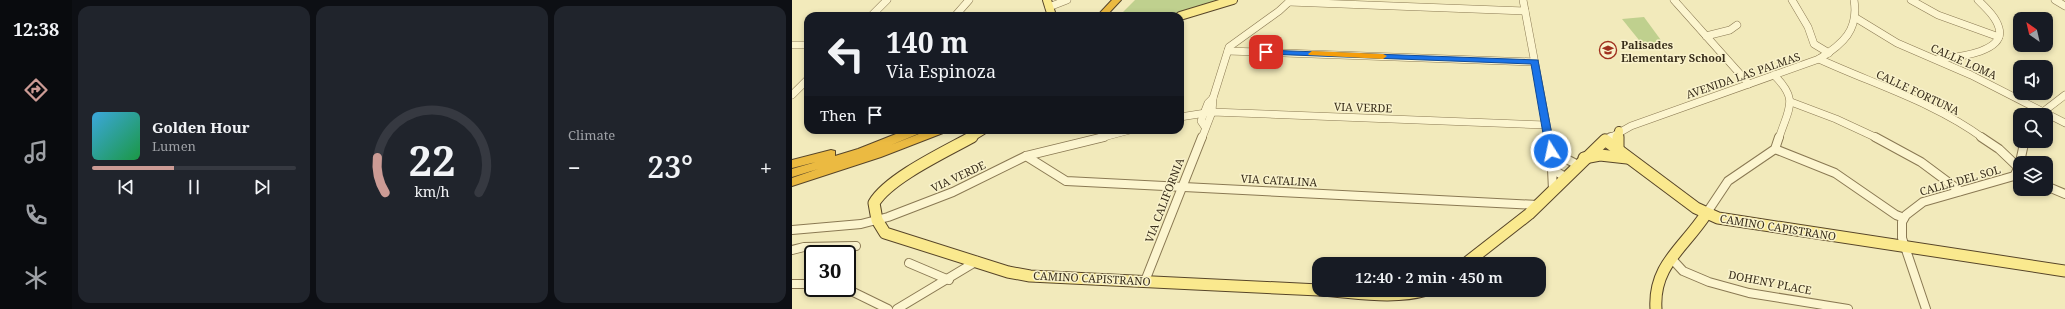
<!DOCTYPE html>
<meta charset="utf-8">
<style>
:root{--surface:#171b24;--page:#20242c;--text:#f1f3f6;--muted:#9ea1a6;--line:#363941;--accent:#cc9b95}
body{margin:0;font-family:"Noto Serif",serif;background:var(--page);color:var(--text);height:100vh;display:flex;flex-direction:column;font-size:15px;white-space:nowrap}
*{box-sizing:border-box;margin:0}
p{font-size:13px;color:var(--muted)}
.icon{flex:none;width:22px;height:22px;fill:none;stroke:currentColor;stroke-width:2;stroke-linecap:round;stroke-linejoin:round}
.map{position:relative;flex:1;overflow:hidden}
.drawer{display:flex;flex-direction:column;gap:6px;padding:6px;background:#0d0f14;width:720px}
.drawer>*{flex:none}
.hud{position:absolute;left:12px;top:12px;width:380px;height:122px;border-radius:12px;box-shadow:0 2px 6px #0003;background:#171b24;color:var(--text);overflow:hidden}
.needle{width:26px;rotate:326deg}
.fabs{position:absolute;left:1221px;top:12px;display:grid;gap:8px}
.fabs a{display:grid;place-items:center;width:40px;height:40px;border-radius:8px;background:var(--surface);box-shadow:0 2px 6px #0003;font-size:20px}
.speed{position:absolute;left:12px;top:245px;display:flex;gap:8px;font-size:20px;font-weight:700;text-align:center}
.speed>*{display:grid;place-content:center;width:52px;height:52px;border-radius:50%;background:var(--surface);box-shadow:0 2px 6px #0003;line-height:1}
.speed .limit{border:2px solid #111;border-radius:6px;background:#fff;color:#111}
.pin{position:absolute;display:grid;place-items:center;width:34px;height:34px;color:#fff;margin:-17px;border-radius:8px;box-shadow:0 2px 6px #0006}
.me{position:absolute;width:44px;margin:-22px;rotate:350deg;stroke-linejoin:round;filter:drop-shadow(0 0 3px #0008)}
.turn{display:flex;align-items:center;gap:14px;height:84px;padding:0 16px;font-size:18px}
.turn .icon{width:52px;height:52px;stroke-width:2.5}
.turn b{display:block;font-size:28px;line-height:34px}
.then{display:flex;align-items:center;height:38px;padding:0 16px;background:#0003;gap:8px;font-size:15px}
.big{font-size:30px;font-weight:600;line-height:1.1}
.drawer .card{flex:1;display:flex;flex-direction:column;justify-content:center;gap:6px;min-width:0;padding:0 14px;border-radius:12px;background:var(--page)}
.drawer .dial{align-items:center;gap:0}
.dial svg{height:104px;overflow:visible;fill:none;stroke:var(--line);stroke-width:7;stroke-linecap:round;text-anchor:middle}
.dial text{fill:var(--text);stroke:none}
.song{display:flex;align-items:center;gap:12px}
.cover{width:48px;height:48px;border-radius:6px;background:linear-gradient(135deg,hsl(200 70% 55%),hsl(140 70% 35%))}
.played{height:4px;border-radius:2px;background:linear-gradient(90deg,var(--accent) 40%,var(--line) 40%)}
.keys{display:flex;justify-content:space-around;direction:ltr}
.heat{display:flex;justify-content:space-between;align-items:center;font-size:22px;direction:ltr}
.drawer .tiles{flex:1;display:grid;gap:6px;grid-template-columns:repeat(3,1fr)}
.trip{position:absolute;left:520px;top:257px;width:234px;height:40px;border-radius:12px;background:var(--surface);box-shadow:0 2px 6px #0003;font-weight:600;line-height:40px;text-align:center}
main{display:flex;flex:1;min-height:0}
.dock{display:flex;flex-direction:column;width:72px;justify-content:space-around;align-items:center;background:#090b0e;color:var(--muted)}
.dock .icon{width:28px;height:28px}
.dock .current{color:var(--accent)}
.dock b{font-size:18px;color:var(--text)}
.map>svg:first-child{display:block}
.green{fill:#bfd08e}
.lines{fill:none;stroke-linecap:round;stroke-linejoin:round}
.minor-far1-casing{stroke:#8a7953;stroke-width:8}
.minor-casing{stroke:#8a7953;stroke-width:10}
.major-far1-casing{stroke:#574529;stroke-width:10}
.major-casing{stroke:#574529;stroke-width:13}
.highway-casing{stroke:#574529;stroke-width:2}
.minor-far1{stroke:#fcf5cf;stroke-width:7}
.minor{stroke:#fcf5cf;stroke-width:8}
.major-far1{stroke:#fae98e;stroke-width:8}
.major{stroke:#fae98e;stroke-width:11}
.highway{fill:#ebba41;fill-rule:evenodd}
.route{fill:#1a73e8;stroke:#114b97}
.slow{fill:#f59e0b}
.labels{text-anchor:middle;dominant-baseline:central;stroke-width:3;stroke-linejoin:round;paint-order:stroke}
.poi-label{font-size:11px;font-weight:bold;fill:#382d1a;stroke:#f9f2cb;text-anchor:start}
.street-label{font-size:11px;fill:#382d1a;stroke:#f9f2cb}
</style>
<main>
<nav class="dock">
<b>12:38</b>
<svg class="icon current" aria-label="directions" viewBox="0 0 24 24"><path d="M12 3l9 9-9 9-9-9zM9 14v-3h6M13 9l2 2-2 2"/></svg>
<svg class="icon" aria-label="music" viewBox="0 0 24 24"><path d="M9 18V5l10-2v13"/><circle cx="6" cy="18" r="3"/><circle cx="16" cy="16" r="3"/></svg>
<svg class="icon" aria-label="phone" viewBox="0 0 24 24"><path d="M5 4h4l2 5-3 2q2 4 5 5l2-3 5 2v4C11 20 4 13 5 4z"/></svg>
<svg class="icon" aria-label="climate" viewBox="0 0 24 24"><path d="M12 3v18M4 7l16 10M4 17L20 7"/></svg>
</nav>
<section class="drawer">
<div class="tiles">
<div class="card">
<div class="song"><i class="cover"></i><div><b>Golden Hour</b><p>Lumen</p></div></div>
<div class="played"></div>
<div class="keys"><svg class="icon" aria-label="previous" viewBox="0 0 24 24"><path d="M18 5L8 12l10 7zM5 5v14"/></svg><svg class="icon" aria-label="pause" viewBox="0 0 24 24"><path d="M8 5v14M16 5v14"/></svg><svg class="icon" aria-label="next" viewBox="0 0 24 24"><path d="M6 5l10 7-10 7zM19 5v14"/></svg></div>
</div>
<div class="card dial"><svg viewBox="0 0 100 80">
<path d="M14 69A42 42 0 1 1 86 69"/>
<path d="M14 69A42 42 0 0 1 8 42" stroke="#cc9b95"/>
<text x="50" y="56" font-size="32" font-weight="700">22</text>
<text x="50" y="72" font-size="11">km/h</text>
</svg></div>
<div class="card"><p>Climate</p>
<div class="heat"><a>−</a><b class="big">23°</b><a>+</a></div>
</div>
</div>
</section>
<div class="map">
<svg width="1273" height="309" viewBox="0 0 1273 309">
<rect width="100%" height="100%" fill="#f2eabb"/>
<g class="green">
<polygon points="343,0 436,0 384,16 327,16"/>
<polygon points="852,17 871,43 851,45 830,19"/>
</g>
<g class="lines">
<g class="minor-far1-casing">
<g id="minor-far1">
<polyline points="731,0 757,138"/>
<polyline points="882,0 957,84"/>
<polyline points="1000,0 1016,27 1022,44 1037,53"/>
<polyline points="1119,0 1146,15 1207,37"/>
<polyline points="1263,0 1273,6"/>
<polyline points="497,2 733,11"/>
<polyline points="257,7 275,0"/>
<polyline points="79,16 95,0"/>
<polyline points="163,16 177,0"/>
<polyline points="1064,18 1105,43 1179,75 1273,123"/>
<polyline points="914,36 938,30 945,25"/>
<polyline points="0,45 16,45"/>
<polyline points="436,51 743,62"/>
<path d="M1027 59C1081 84 1142 102 1191 138"/>
<path d="M1147 59C1163 57 1214 53 1207 28 1204 17 1194 8 1186 0"/>
<path d="M982 75C1007 100 997 107 987 138"/>
<polyline points="0,95 16,79"/>
<polyline points="999,102 1044,119 1085,138"/>
<polyline points="1247,115 1273,95"/>
<polyline points="388,117 420,112 754,125"/>
<polyline points="413,127 409,121 416,103 421,98 437,47 487,11 499,0"/>
<polyline points="308,138 338,130"/>
<polyline points="410,138 420,112 421,98"/>
<path d="M818 138 839 126 1027 59C1051 44 1067 30 1062 0"/>
</g>
</g>
<g class="minor-casing">
<g id="minor">
<path d="M756 137C758 148 757 158 760 169L773 177"/>
<polyline points="1083,137 1129,162 1168,191"/>
<polyline points="1189,137 1207,149 1228,169"/>
<polyline points="813,140 819,137"/>
<polyline points="983,149 1043,173 1104,215 1112,218"/>
<polyline points="759,151 786,165"/>
<polyline points="234,156 274,181 746,205"/>
<polyline points="760,169 761,190"/>
<polyline points="1254,186 1273,194"/>
<polyline points="914,214 936,181 983,149 987,137"/>
<polyline points="0,230 69,224 96,217 161,192 234,156 312,137"/>
<polyline points="0,250 12,247 64,246"/>
<polyline points="879,258 891,271 917,282 957,293 1056,309"/>
<polyline points="117,263 157,280"/>
<polyline points="353,281 410,137"/>
<polyline points="0,284 21,284"/>
<polyline points="53,288 96,309"/>
<polyline points="105,309 185,261"/>
<path d="M1134 309 1110 238V222L1114 215 1131 202 1222 176C1229 166 1229 153 1233 141"/>
</g>
</g>
<g class="major-far1-casing">
<g id="major-far1">
<polyline points="255,0 260,16"/>
<polyline points="388,16 441,0"/>
<polyline points="178,138 191,130"/>
<polyline points="826,138 827,131"/>
</g>
</g>
<g class="major-casing">
<g id="major">
<path d="M180 137C153 152 97 178 82 203L85 220 93 233 216 272 238 276 527 290"/>
<polyline points="826,137 826,150"/>
<polyline points="792,158 808,155 835,158"/>
<polyline points="673,264 737,214 813,140 904,208 926,218 1273,271"/>
<path d="M528 290C563 292 600 300 635 290"/>
<path d="M864 309C861 265 892 248 914 214"/>
</g>
</g>
<g class="highway-casing">
<g id="highway">
<polygon points="320,0 329,0 314,16 305,16"/>
<polygon points="114,130 129,130 128,133 99,145 137,130 152,130 151,133 89,157 0,186 0,178 26,169 0,177 0,169 24,162 0,168 0,160 39,150 43,151 43,156 66,149"/>
</g>
</g>
<use href="#minor-far1" class="minor-far1"/>
<use href="#minor" class="minor"/>
<use href="#major-far1" class="major-far1"/>
<use href="#major" class="major"/>
<use href="#highway" class="highway"/>
</g>
<polygon class="route" points="472,50 746,60 763,151 759,154 754,151 739,64 474,54 472,54"/>
<polygon class="slow" points="520,51 591,54 595,56 591,59 517,55 516,54"/>
<defs>
<g id="school-ring" transform="scale(0.9)"><circle r="9.5" fill="#f9f2cb" stroke="#9f301e" stroke-width="1.5"/><path d="M0-5L7-2L0 1L-7-2ZM-4 1L0 2.5L4 1V4Q0 6-4 4Z" fill="#9f301e"/></g>
</defs>
<g fill-rule="evenodd">
<use href="#school-ring" x="816" y="50"/>
</g>
<g class="labels">
<g class="poi-label">
<text x="829" y="44">Palisades<tspan x="829" dy="13">Elementary School</tspan></text>
</g>
<g class="street-label">
<text transform="translate(1172 61) rotate(24)">CALLE LOMA</text>
<text transform="translate(951 75) rotate(-19)">AVENIDA LAS PALMAS</text>
<text transform="translate(1126 92) rotate(25)">CALLE FORTUNA</text>
<text transform="translate(571 107) rotate(2)">VIA VERDE</text>
<text transform="translate(166 176) rotate(-25)">VIA VERDE</text>
<text transform="translate(487 180) rotate(3)">VIA CATALINA</text>
<text transform="translate(1168 180) rotate(-16)">CALLE DEL SOL</text>
<text transform="translate(372 200) rotate(-69)">VIA CALIFORNIA</text>
<text transform="translate(986 227) rotate(9)">CAMINO CAPISTRANO</text>
<text transform="translate(300 278) rotate(3)">CAMINO CAPISTRANO</text>
<text transform="translate(978 282) rotate(11)">DOHENY PLACE</text>
</g>
</g>
</svg>
<div class="fabs">
<a><svg class="needle" viewBox="-14 -14 28 28"><path d="M0-13l5 13h-10z" fill="#e53935"/><path d="M0 13l5-13h-10z" fill="#9ea1a6"/></svg></a>
<a><svg class="icon" aria-label="sound" viewBox="0 0 24 24"><path d="M4 9h4l5-4v14l-5-4H4zM17 9q2 3 0 6"/></svg></a>
<a><svg class="icon" aria-label="search" viewBox="0 0 24 24"><circle cx="10" cy="10" r="6"/><path d="M15 15l6 6"/></svg></a>
<a><svg class="icon" aria-label="layers" viewBox="0 0 24 24"><path d="M12 4l9 5-9 5-9-5zM3 14l9 5 9-5"/></svg></a>
</div>
<div class="speed"><div class="limit">30</div></div>
<div class="pin" style="left:474px;top:52px;background:#d93025"><svg class="icon" aria-label="arrive" viewBox="0 0 24 24"><path d="M6 21V4h12l-3 4 3 4H6"/></svg></div>
<svg class="me" style="left:759px;top:151px" viewBox="-20 -20 40 40"><circle r="17" fill="#1a73e8" stroke="#fff" stroke-width="3"/><path d="M0-11L8 9 0 5-8 9z" fill="#fff"/></svg>
<div class="trip">12:40 · 2 min · 450 m</div>
<div class="hud">
<div class="turn"><svg class="icon" aria-label="left" viewBox="0 0 24 24"><path d="M17 20v-9H6M10 6l-5 5 5 5"/></svg><div><b>140 m</b>Via Espinoza</div></div>
<div class="then">Then<svg class="icon" aria-label="arrive" viewBox="0 0 24 24"><path d="M6 21V4h12l-3 4 3 4H6"/></svg></div>
</div>
</div>
</main>
